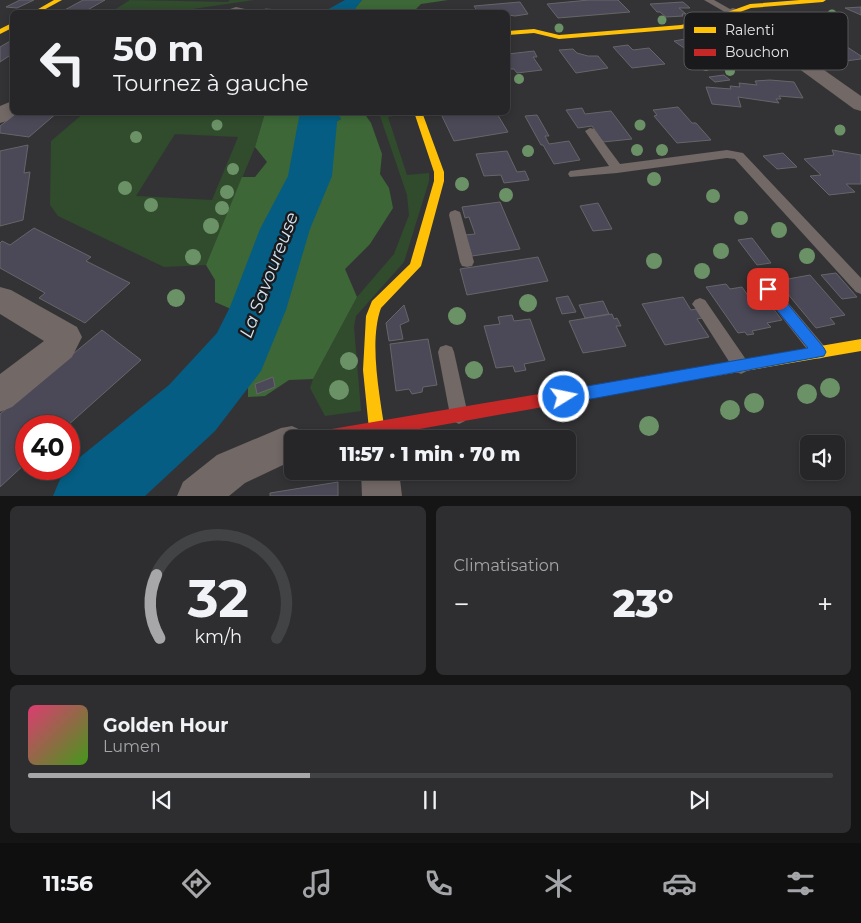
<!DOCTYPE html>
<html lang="fr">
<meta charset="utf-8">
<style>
:root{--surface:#262628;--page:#2e2e30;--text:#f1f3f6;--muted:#a4a5a8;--line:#424345;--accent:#a7a7aa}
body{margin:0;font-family:Montserrat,sans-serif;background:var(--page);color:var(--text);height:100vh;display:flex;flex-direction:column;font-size:19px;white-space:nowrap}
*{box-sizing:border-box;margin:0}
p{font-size:16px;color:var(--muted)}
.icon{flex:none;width:28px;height:28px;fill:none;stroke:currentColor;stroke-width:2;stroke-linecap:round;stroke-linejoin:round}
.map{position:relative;height:496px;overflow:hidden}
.side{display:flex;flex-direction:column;gap:10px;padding:10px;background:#151516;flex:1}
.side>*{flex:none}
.banner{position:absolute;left:10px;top:10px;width:500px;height:105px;border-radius:8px;box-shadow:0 2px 8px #0003,0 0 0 1px var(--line);background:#262628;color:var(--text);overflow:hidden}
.fabs{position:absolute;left:800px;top:435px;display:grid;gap:10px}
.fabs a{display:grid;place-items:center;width:45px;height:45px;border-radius:8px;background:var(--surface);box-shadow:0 2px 8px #0003,0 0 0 1px var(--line);font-size:25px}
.speed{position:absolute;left:15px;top:415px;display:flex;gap:10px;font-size:25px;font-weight:700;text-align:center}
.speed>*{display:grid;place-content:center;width:65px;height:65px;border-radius:50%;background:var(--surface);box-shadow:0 2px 8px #0003,0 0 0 1px var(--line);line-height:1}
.speed .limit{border:8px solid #d22;background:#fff;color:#111}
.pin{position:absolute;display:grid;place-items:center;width:42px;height:42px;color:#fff;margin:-21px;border-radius:10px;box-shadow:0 2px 8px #0006}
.me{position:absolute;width:55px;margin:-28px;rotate:80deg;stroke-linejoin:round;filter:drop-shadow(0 0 4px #0008)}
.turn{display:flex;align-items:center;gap:18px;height:105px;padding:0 20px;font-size:22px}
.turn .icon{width:65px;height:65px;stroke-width:2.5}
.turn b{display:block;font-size:35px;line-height:42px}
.big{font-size:38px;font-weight:800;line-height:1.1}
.side .widget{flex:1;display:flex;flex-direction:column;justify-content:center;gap:8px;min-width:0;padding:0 18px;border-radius:8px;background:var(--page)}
.side .dial{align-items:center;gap:0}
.dial svg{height:130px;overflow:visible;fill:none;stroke:var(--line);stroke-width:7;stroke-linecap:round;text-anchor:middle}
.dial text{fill:var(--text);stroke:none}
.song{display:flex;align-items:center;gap:15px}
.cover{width:60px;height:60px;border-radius:8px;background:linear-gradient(135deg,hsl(340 70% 55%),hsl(100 70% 35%))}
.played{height:5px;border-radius:2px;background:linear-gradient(90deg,var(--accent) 35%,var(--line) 35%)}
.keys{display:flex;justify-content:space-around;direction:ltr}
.heat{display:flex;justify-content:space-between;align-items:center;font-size:28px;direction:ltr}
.side .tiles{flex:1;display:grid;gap:10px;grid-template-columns:1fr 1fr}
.widget:last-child{grid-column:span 2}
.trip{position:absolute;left:284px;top:430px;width:292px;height:50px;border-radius:8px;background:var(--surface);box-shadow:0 2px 8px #0003,0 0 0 1px var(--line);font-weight:800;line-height:50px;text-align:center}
.menu{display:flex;height:80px;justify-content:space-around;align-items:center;background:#0f0f10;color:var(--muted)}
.menu .icon{width:35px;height:35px}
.menu .selected{color:var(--accent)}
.menu b{font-size:22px;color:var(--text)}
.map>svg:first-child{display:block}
.green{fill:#304c2c;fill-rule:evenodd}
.forest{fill:#3d6737}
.water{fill:#055d83}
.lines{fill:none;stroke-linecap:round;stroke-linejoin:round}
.river{fill:#055d83;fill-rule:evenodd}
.building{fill:#4b4957;stroke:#666668}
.lane{fill:#726865;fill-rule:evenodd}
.street{fill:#726865;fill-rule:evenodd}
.slow{fill:#ffc107;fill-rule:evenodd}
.jam{fill:#c62828;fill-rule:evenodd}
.tree{fill:#6b9266}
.route{fill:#1a73e8;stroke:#114b97}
.labels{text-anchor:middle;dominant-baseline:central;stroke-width:5;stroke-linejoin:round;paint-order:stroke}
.water-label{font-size:18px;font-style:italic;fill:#d2e5f2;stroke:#1a1a1c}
.key{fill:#1a1a1c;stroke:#575759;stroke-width:1}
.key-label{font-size:14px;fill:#e5e5e8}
</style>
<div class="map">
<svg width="861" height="496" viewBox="0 0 861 496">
<rect width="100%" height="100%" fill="#333336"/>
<g class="green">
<polygon points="130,0 228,2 230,0 254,0 172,12 111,12"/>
<path d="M84 113H265L255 147 206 265 164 267 58 216 50 205 51 141ZM175 134 238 137 212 200 136 196Z"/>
<polygon points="379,113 408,113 388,117 407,175 429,173 429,181 404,262 356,316 354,327 361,411 325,416 310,388 313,379 357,297 394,254 409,215 407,195"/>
</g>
<g class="forest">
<polygon points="362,0 448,0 421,4 413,12 356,12 356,7"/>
<path d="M265 113H313L307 141 309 152C299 165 297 181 291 196L308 200 318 147 329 125 341 119 337 113H364L371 123 382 154 380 174 389 188 393 208 370 244 345 269 357 297 313 379 289 380 265 396 248 397V376L229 349 221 346 240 313 215 302V280L206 265 242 177H255L267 162 255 147Z"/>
</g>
<g class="water">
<polygon points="345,0 385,0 362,0 356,7 356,12 323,12"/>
<polygon points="313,113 337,113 341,119 329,125 323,136 318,147 308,200 293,225 278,221 276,207 291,196 300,174 300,164 309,152 307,141"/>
<polygon points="221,346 229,349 248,376 230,411 194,446 137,495 60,495"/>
</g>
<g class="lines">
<polygon class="river" points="300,112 338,112 332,176 310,229 286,310 261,371 215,431 145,496 53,496 64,470 69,469 69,466 169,385 217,333 230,307 260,229 288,176"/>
</g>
<g class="building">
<polygon points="20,0 34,0 17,8 6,7"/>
<polygon points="83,0 105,0 84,12 61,12"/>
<polygon points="589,0 618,0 630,12 558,18 547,4"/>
<polygon points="520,2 528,14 515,16 508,15 508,12 478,12 474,6"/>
<polygon points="683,2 690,8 679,8 686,14 682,14 683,16 666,17 660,12 657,12 650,4"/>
<polygon points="861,7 861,15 845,8"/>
<polygon points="265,9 294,11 293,12 263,12"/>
<polygon points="738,35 760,49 713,61 701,53 694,55 674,41 691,38 699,43"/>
<polygon points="12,40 12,54 0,62 0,47"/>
<polygon points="841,43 861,56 861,59 837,62 811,46"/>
<polygon points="628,45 633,50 649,48 665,64 632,68 613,47"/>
<polygon points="573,49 577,53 588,56 598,56 608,68 576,73 559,50"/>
<polygon points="534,51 537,57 533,57 542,70 517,73 514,69 508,69 508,54"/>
<polygon points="724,75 730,80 715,82 709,77"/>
<polygon points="770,80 794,82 803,98 779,96 781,99 776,99 779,103 738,97 741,107 712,104 706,87 731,89 730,86 740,87 739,83 757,85 755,81"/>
<polygon points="678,107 692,123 696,123 711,140 677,143 654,116 657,115 653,110"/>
<polygon points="582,108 585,114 611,111 632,139 603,142 592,126 578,128 566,110"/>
<polygon points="18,112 58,112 29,137 0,133 0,126"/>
<polygon points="440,112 496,112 508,132 454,141"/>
<polygon points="537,115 549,136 545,136 549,144 569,141 580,160 554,164 543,145 541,145 525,116"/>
<polygon points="28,145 24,173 30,172 23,220 0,226 0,151"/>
<polygon points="832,150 861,155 861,184 846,184 855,192 829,195 810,176 821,175 804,159 834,155"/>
<polygon points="507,151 517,172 525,171 529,180 504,183 501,175 484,176 476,154"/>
<polygon points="783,153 797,167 777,169 763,156"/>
<polygon points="500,202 520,249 472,256 465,235 475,234 469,217 465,218 462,207"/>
<polygon points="598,203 612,229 593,231 580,206"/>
<polygon points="34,228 91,257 86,261 130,283 85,323 39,298 45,293 0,268 0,243 2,241 10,245"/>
<polygon points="752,238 771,263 757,265 738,240"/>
<polygon points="538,257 548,281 467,295 460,269"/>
<polygon points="836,273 857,297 842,299 821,275"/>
<polygon points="810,275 845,315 830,318 835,324 816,328 777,281"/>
<polygon points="726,284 730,289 742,287 749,297 762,294 782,320 767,323 771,327 752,331 754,334 747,335 745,332 738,333 706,287"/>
<polygon points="568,296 576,312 562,314 556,298"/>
<polygon points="683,297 691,310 696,309 702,318 697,319 709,337 665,345 642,304"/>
<polygon points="603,301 609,314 585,318 579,305"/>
<polygon points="404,305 409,321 400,325 403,339 389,341 386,323"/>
<polygon points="612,314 614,319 617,318 621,326 616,326 626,346 583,353 569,321"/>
<polygon points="512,315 514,321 530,319 545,360 524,364 526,370 515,372 513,366 496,368 484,326 500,324 498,317"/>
<polygon points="102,330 141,360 67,426 26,426 26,463 0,487 0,414"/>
<polygon points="428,339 437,385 423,387 422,392 412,394 409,389 396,391 390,344"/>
<polygon points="273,377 275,387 257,394 255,384"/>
<polygon points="338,482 338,496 270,496 270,493"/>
</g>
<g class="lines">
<g class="lane">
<polygon points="704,0 714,0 737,13 730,15"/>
<polygon points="590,128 594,129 620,164 727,150 743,153 861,278 861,294 856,292 735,159 727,158 617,173 570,177 568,174 570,171 609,166 585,131"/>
<polygon points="455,210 460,212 461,215 474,262 472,266 467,267 462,266 460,262 449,215 450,212"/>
<polygon points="768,283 773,285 825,347 827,352 825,357 819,359 813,357 763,293 761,289 763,285"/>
<polygon points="700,298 705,300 747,361 749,366 747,371 741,374 735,371 695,308 692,304 695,300"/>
<polygon points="446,345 452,347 454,352 468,415 465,421 459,424 453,421 450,415 438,352 440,347"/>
</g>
<g class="street">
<polygon points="236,7 245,9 247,12 228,12 230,9"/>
<polygon points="733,8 739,10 861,96 861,111 854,109 727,16 725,13 727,10"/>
<polygon points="12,101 12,112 18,112 7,121 0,123 0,106"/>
<polygon points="0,287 11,290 77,327 82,337 72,357 12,407 0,412 0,374 44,341 0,314"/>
<polygon points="292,426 305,432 308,439 292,439 292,463 283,465 245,483 229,496 177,496 183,482 217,455 281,428"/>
<polygon points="361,471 399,471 402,496 362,496"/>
</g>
<g class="slow">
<polygon points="54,0 62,0 40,12 33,12"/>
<polygon points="800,0 826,0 823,2 751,8 718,20 681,29 559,39 534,33 508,35 508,31 534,29 559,35 681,25 714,17 750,4"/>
<polygon points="12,23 12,28 0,34 0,29"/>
<path d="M414 112H422L444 172V181L421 266 381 308C368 344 381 401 386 439H370L363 370 366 316 372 301 410 264 434 181V172Z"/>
<polygon points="861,339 861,351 710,377 705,375 703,371 705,367 710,365"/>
</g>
<polygon class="jam" points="710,365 715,367 717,371 715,375 710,377 364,439 313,439 315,434 320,431"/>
</g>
<g class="tree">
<circle cx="832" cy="14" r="4.5"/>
<circle cx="662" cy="20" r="4.5"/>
<circle cx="559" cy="28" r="4.5"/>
<circle cx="706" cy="66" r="5"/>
<circle cx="730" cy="71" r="5"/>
<circle cx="519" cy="79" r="5"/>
<circle cx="217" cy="125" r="5.5"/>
<circle cx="640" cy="125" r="5.5"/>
<circle cx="840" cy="130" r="5.5"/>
<circle cx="136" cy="137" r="6"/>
<circle cx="637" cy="150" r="6"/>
<circle cx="662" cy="150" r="6"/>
<circle cx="528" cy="151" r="6"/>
<circle cx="233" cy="169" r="6"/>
<circle cx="654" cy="179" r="7"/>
<circle cx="462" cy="184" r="7"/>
<circle cx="125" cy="188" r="7"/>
<circle cx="227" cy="192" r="7"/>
<circle cx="506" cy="195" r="7"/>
<circle cx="713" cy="196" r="7"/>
<circle cx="151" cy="205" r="7"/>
<circle cx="222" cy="208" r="7"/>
<circle cx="741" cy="218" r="7"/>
<circle cx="211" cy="226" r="8"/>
<circle cx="779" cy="230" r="8"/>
<circle cx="721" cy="251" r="8"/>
<circle cx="807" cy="256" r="8"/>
<circle cx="193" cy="257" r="8"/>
<circle cx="654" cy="261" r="8"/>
<circle cx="702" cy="271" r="8"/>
<circle cx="176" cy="298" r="9"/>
<circle cx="528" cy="303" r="9"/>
<circle cx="457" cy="316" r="9"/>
<circle cx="349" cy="361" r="9"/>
<circle cx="474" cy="370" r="9"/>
<circle cx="830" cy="388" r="10"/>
<circle cx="339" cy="390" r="10"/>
<circle cx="807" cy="394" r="10"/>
<circle cx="754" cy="403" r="10"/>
<circle cx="730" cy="410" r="10"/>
<circle cx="649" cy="426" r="10"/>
</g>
<polygon class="route" points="768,284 772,285 824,348 826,352 824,356 564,404 558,401 556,397 558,392 564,390 808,348 763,293 762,289 763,285"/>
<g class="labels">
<g class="water-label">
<text transform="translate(269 275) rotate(-69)">La Savoureuse</text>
</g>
</g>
<rect x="684" y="12" width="164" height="58" rx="8" class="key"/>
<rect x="694" y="27" width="22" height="6" fill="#ffc107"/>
<rect x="694" y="49" width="22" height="7" fill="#c62828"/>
<g class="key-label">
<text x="725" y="35">Ralenti</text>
<text x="725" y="57">Bouchon</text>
</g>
</svg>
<div class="fabs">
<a><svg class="icon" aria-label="sound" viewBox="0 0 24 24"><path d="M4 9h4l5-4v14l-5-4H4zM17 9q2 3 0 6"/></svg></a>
</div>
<div class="speed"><div class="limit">40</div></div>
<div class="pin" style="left:768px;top:289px;background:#d93025"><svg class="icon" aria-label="arrive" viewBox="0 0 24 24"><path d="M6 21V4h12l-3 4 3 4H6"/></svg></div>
<svg class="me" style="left:564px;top:397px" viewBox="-20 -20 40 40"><circle r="17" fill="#1a73e8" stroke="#fff" stroke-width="3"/><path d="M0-11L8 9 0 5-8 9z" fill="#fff"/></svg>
<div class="trip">11:57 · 1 min · 70 m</div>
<div class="banner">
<div class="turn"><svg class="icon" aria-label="left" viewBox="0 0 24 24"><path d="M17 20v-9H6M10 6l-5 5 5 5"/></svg><div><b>50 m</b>Tournez à gauche</div></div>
</div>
</div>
<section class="side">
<div class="tiles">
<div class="widget dial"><svg viewBox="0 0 100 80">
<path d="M14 69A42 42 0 1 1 86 69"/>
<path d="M14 69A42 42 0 0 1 12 30" stroke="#a7a7aa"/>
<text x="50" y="56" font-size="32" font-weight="700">32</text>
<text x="50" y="72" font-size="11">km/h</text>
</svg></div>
<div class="widget"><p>Climatisation</p>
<div class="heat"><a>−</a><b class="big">23°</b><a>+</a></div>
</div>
<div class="widget">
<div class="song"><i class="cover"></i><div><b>Golden Hour</b><p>Lumen</p></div></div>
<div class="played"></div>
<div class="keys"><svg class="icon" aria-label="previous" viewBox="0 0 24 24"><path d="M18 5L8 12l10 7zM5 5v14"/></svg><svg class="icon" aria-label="pause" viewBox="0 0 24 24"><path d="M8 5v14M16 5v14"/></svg><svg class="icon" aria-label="next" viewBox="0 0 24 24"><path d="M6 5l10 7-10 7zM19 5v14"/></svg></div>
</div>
</div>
</section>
<nav class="menu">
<b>11:56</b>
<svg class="icon selected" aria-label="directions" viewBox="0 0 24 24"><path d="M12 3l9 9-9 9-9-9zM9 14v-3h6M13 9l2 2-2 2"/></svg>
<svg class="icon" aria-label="music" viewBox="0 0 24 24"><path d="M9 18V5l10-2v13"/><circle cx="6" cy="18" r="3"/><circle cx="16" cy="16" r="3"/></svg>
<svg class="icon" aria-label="phone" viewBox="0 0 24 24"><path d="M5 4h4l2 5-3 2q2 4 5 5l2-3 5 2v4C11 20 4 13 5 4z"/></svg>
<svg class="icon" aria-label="climate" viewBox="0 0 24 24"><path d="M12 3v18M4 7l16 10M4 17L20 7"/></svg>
<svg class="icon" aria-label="car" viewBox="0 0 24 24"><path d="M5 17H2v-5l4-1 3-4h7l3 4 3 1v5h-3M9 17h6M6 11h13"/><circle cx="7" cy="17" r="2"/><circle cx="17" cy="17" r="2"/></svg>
<svg class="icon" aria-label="filters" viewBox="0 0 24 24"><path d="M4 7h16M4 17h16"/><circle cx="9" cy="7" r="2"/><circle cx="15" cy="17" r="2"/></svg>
</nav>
